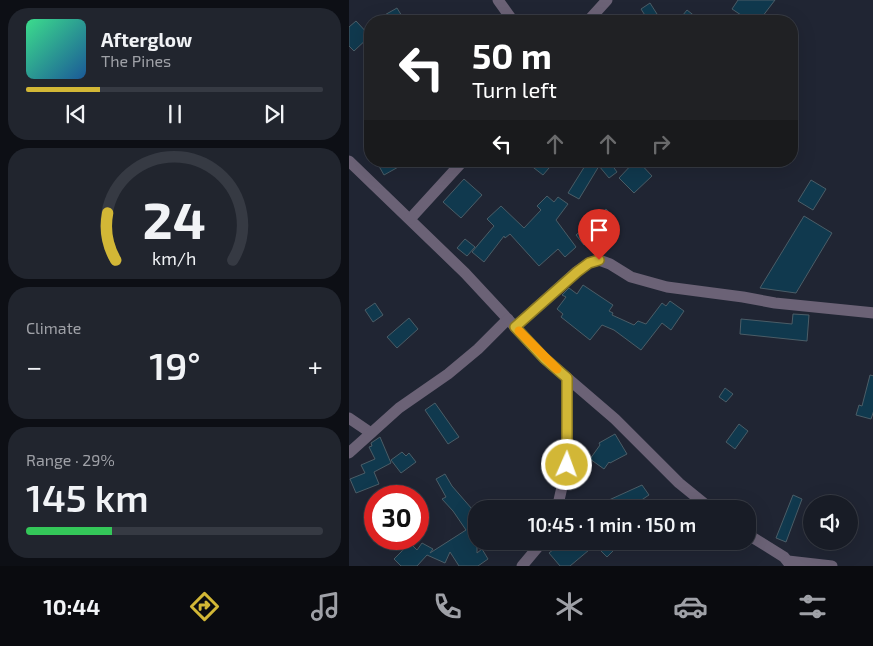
<!DOCTYPE html>
<meta charset="utf-8">
<style>
:root{--surface:#181c26;--page:#21252e;--text:#f1f3f6;--muted:#9fa1a7;--line:#363a43;--accent:#d2b736}
body{margin:0;font-family:"Exo 2",sans-serif;background:var(--page);color:var(--text);height:100vh;display:flex;flex-direction:column;font-size:19px;white-space:nowrap}
*{box-sizing:border-box;margin:0}
p{font-size:16px;color:var(--muted)}
.icon{flex:none;width:28px;height:28px;fill:none;stroke:currentColor;stroke-width:2;stroke-linecap:round;stroke-linejoin:round}
.map{position:relative;flex:1;overflow:hidden}
.panel{display:flex;flex-direction:column;gap:8px;padding:8px;background:#0d0f15;width:349px}
.panel>*{flex:none}
.banner{position:absolute;left:15px;top:15px;width:434px;height:152px;border-radius:20px;box-shadow:0 5px 20px #0002,0 0 0 1px var(--line);background:#202124;color:#fff;overflow:hidden}
.tools{position:absolute;left:454px;top:495px;display:grid;gap:10px}
.tools a{display:grid;place-items:center;width:55px;height:55px;border-radius:50%;background:var(--surface);box-shadow:0 5px 20px #0002,0 0 0 1px var(--line);font-size:25px}
.speed{position:absolute;left:15px;top:485px;display:flex;gap:10px;font-size:25px;font-weight:700;text-align:center}
.speed>*{display:grid;place-content:center;width:65px;height:65px;border-radius:50%;background:var(--surface);box-shadow:0 5px 20px #0002,0 0 0 1px var(--line);line-height:1}
.speed .limit{border:8px solid #d22;background:#fff;color:#111}
.pin{position:absolute;display:grid;place-items:center;width:42px;height:42px;color:#fff;margin:-51px -21px;border-radius:50% 50% 50% 0;rotate:-45deg;box-shadow:0 0 5px #0007}
.pin .icon{rotate:45deg}
.me{position:absolute;width:55px;margin:-28px;rotate:2deg;stroke-linejoin:round;filter:drop-shadow(0 0 4px #0008)}
.turn{display:flex;align-items:center;gap:18px;height:105px;padding:0 25px;font-size:22px}
.turn .icon{width:65px;height:65px;stroke-width:2.5}
.turn b{display:block;font-size:35px;line-height:42px}
.lanes{display:flex;align-items:center;height:48px;padding:0 25px;background:#0003;justify-content:center;gap:25px;direction:ltr}
.lanes .off{opacity:.35}
.big{font-size:38px;font-weight:600;line-height:1.1}
.panel .widget{flex:1;display:flex;flex-direction:column;justify-content:center;gap:8px;min-width:0;padding:0 18px;border-radius:20px;background:var(--page)}
.panel .dial{align-items:center;gap:0}
.dial svg{height:130px;overflow:visible;fill:none;stroke:var(--line);stroke-width:7;stroke-linecap:round;text-anchor:middle}
.dial text{fill:var(--text);stroke:none}
.song{display:flex;align-items:center;gap:15px}
.cover{width:60px;height:60px;border-radius:8px;background:linear-gradient(135deg,hsl(150 70% 55%),hsl(210 70% 35%))}
.played{height:5px;border-radius:2px;background:linear-gradient(90deg,var(--accent) 25%,var(--line) 25%)}
.keys{display:flex;justify-content:space-around;direction:ltr}
.heat{display:flex;justify-content:space-between;align-items:center;font-size:28px;direction:ltr}
.charge{height:8px;border-radius:4px;background:linear-gradient(90deg,#34c759 29%,var(--line) 0)}
.trip{position:absolute;left:119px;top:500px;width:288px;height:50px;border-radius:20px;background:var(--surface);box-shadow:0 5px 20px #0002,0 0 0 1px var(--line);font-weight:600;line-height:50px;text-align:center}
.tab-bar{display:flex;height:80px;justify-content:space-around;align-items:center;background:#0a0b0f;color:var(--muted)}
.tab-bar .icon{width:35px;height:35px}
.tab-bar .active{color:var(--accent)}
.tab-bar b{font-size:22px;color:var(--text)}
main{display:flex;flex:1;min-height:0}
.map>svg:first-child{display:block}
.building{fill:#10394e;stroke:#4b5d67}
.lines{fill:none;stroke-linecap:round;stroke-linejoin:round}
.minor{stroke:#6b6276;stroke-width:11}
.route-casing{stroke:#887723;stroke-width:12}
.route{stroke:#d2b736;stroke-width:9}
.slow{stroke:#f59e0b;stroke-width:9}
</style>
<main>
<section class="panel">
<div class="widget">
<div class="song"><i class="cover"></i><div><b>Afterglow</b><p>The Pines</p></div></div>
<div class="played"></div>
<div class="keys"><svg class="icon" aria-label="previous" viewBox="0 0 24 24"><path d="M18 5L8 12l10 7zM5 5v14"/></svg><svg class="icon" aria-label="pause" viewBox="0 0 24 24"><path d="M8 5v14M16 5v14"/></svg><svg class="icon" aria-label="next" viewBox="0 0 24 24"><path d="M6 5l10 7-10 7zM19 5v14"/></svg></div>
</div>
<div class="widget dial"><svg viewBox="0 0 100 80">
<path d="M14 69A42 42 0 1 1 86 69"/>
<path d="M14 69A42 42 0 0 1 9 40" stroke="#d2b736"/>
<text x="50" y="56" font-size="32" font-weight="700">24</text>
<text x="50" y="72" font-size="11">km/h</text>
</svg></div>
<div class="widget"><p>Climate</p>
<div class="heat"><a>−</a><b class="big">19°</b><a>+</a></div>
</div>
<div class="widget"><p>Range · 29%</p><b class="big">145 km</b><div class="charge"></div></div>
</section>
<div class="map">
<svg width="525" height="566" viewBox="0 0 525 566">
<rect width="100%" height="100%" fill="#202533"/>
<g class="building">
<polygon points="389,0 426,0 410,21 401,21 383,9"/>
<polygon points="301,3 308,14 299,20 292,9"/>
<polygon points="48,8 56,21 25,21"/>
<polygon points="338,10 352,21 329,21"/>
<polygon points="7,21 21,36 5,51 0,46 0,27"/>
<polygon points="27,161 60,161 35,175"/>
<polygon points="176,161 206,161 194,175"/>
<polygon points="239,161 260,161 268,172 260,178 250,166 230,199 219,193"/>
<polygon points="286,161 289,161 303,176 285,193 270,178"/>
<polygon points="115,179 133,195 112,218 94,202"/>
<polygon points="462,180 477,189 464,210 449,201"/>
<polygon points="198,196 205,202 209,197 219,204 207,220 227,247 216,257 209,249 190,266 161,234 156,238 155,236 135,262 123,252 145,226 138,219 152,206 175,228 192,210 188,206"/>
<polygon points="257,209 265,218 235,245 227,235"/>
<polygon points="455,216 483,233 447,293 411,288"/>
<polygon points="116,239 126,247 118,256 108,248"/>
<polygon points="234,285 264,305 260,311 264,313 263,315 285,325 289,321 297,324 313,303 317,306 321,301 335,311 322,330 313,323 292,350 265,330 253,325 241,340 212,317 214,314 208,309 217,297 213,295 220,288 228,294"/>
<polygon points="26,303 34,315 24,322 16,310"/>
<polygon points="444,314 460,315 458,341 391,334 392,319 443,324"/>
<polygon points="60,318 69,329 48,348 38,337"/>
<polygon points="521,375 525,376 525,410 522,419 507,415 510,405 513,406"/>
<polygon points="376,388 384,394 377,402 370,397"/>
<polygon points="86,403 110,437 99,444 76,410"/>
<polygon points="390,424 399,431 386,449 377,442"/>
<polygon points="266,434 278,454 261,463 260,462 255,469 241,459 251,445 250,443"/>
<polygon points="31,437 42,463 25,472 30,484 7,493 1,479 16,473 12,465 26,459 20,447 23,446 22,443"/>
<polygon points="53,452 57,456 60,453 67,462 52,473 42,460"/>
<polygon points="96,474 103,486 123,509 128,507 128,553 133,549 139,559 129,566 110,566 101,552 96,563 78,555 68,566 52,566 45,559 61,543 68,550 73,543 84,549 81,553 117,530 104,511 93,499 97,497 87,479"/>
<polygon points="293,485 300,495 285,505 287,509 264,509 260,500"/>
<polygon points="444,495 453,499 437,542 427,538"/>
<polygon points="222,541 274,541 258,557 246,545 221,566 211,566 200,553 210,545 213,548"/>
</g>
<g class="lines">
<g class="minor">
<polyline points="149,0 164,21"/>
<polyline points="239,21 258,0"/>
<polyline points="0,161 116,273 195,358 266,419 330,483 362,509"/>
<polyline points="61,219 114,161"/>
<polyline points="166,327 227,272 240,263 250,260 261,264 282,277 318,287 394,297 426,303 525,313"/>
<polyline points="0,418 22,433"/>
<polyline points="0,453 50,408 99,374 129,349 159,319"/>
<polyline points="208,509 218,465 218,378"/>
<polyline points="398,534 435,557 442,566"/>
<polyline points="439,561 483,566"/>
<polyline points="173,566 194,541"/>
</g>
</g>
<g class="lines">
<g class="route-casing">
<polyline id="route" points="218,465 218,378 195,358 166,327 228,272 240,263 250,260"/>
</g>
<use href="#route" class="route"/>
<polyline class="slow" points="170,331 208,369"/>
</g>
</svg>
<div class="tools">
<a><svg class="icon" aria-label="sound" viewBox="0 0 24 24"><path d="M4 9h4l5-4v14l-5-4H4zM17 9q2 3 0 6"/></svg></a>
</div>
<div class="speed"><div class="limit">30</div></div>
<div class="pin" style="left:250px;top:260px;background:#d93025"><svg class="icon" aria-label="arrive" viewBox="0 0 24 24"><path d="M6 21V4h12l-3 4 3 4H6"/></svg></div>
<svg class="me" style="left:218px;top:465px" viewBox="-20 -20 40 40"><circle r="17" fill="#d2b736" stroke="#fff" stroke-width="3"/><path d="M0-11L8 9 0 5-8 9z" fill="#fff"/></svg>
<div class="trip">10:45 · 1 min · 150 m</div>
<div class="banner">
<div class="turn"><svg class="icon" aria-label="left" viewBox="0 0 24 24"><path d="M17 20v-9H6M10 6l-5 5 5 5"/></svg><div><b>50 m</b>Turn left</div></div>
<div class="lanes"><svg class="icon" aria-label="left" viewBox="0 0 24 24"><path d="M17 20v-9H6M10 6l-5 5 5 5"/></svg><svg class="icon off" aria-label="ahead" viewBox="0 0 24 24"><path d="M12 20V5M6 11l6-6 6 6"/></svg><svg class="icon off" aria-label="ahead" viewBox="0 0 24 24"><path d="M12 20V5M6 11l6-6 6 6"/></svg><svg class="icon off" aria-label="right" viewBox="0 0 24 24"><path d="M7 20v-9h11M14 6l5 5-5 5"/></svg></div>
</div>
</div>
</main>
<nav class="tab-bar">
<b>10:44</b>
<svg class="icon active" aria-label="directions" viewBox="0 0 24 24"><path d="M12 3l9 9-9 9-9-9zM9 14v-3h6M13 9l2 2-2 2"/></svg>
<svg class="icon" aria-label="music" viewBox="0 0 24 24"><path d="M9 18V5l10-2v13"/><circle cx="6" cy="18" r="3"/><circle cx="16" cy="16" r="3"/></svg>
<svg class="icon" aria-label="phone" viewBox="0 0 24 24"><path d="M5 4h4l2 5-3 2q2 4 5 5l2-3 5 2v4C11 20 4 13 5 4z"/></svg>
<svg class="icon" aria-label="climate" viewBox="0 0 24 24"><path d="M12 3v18M4 7l16 10M4 17L20 7"/></svg>
<svg class="icon" aria-label="car" viewBox="0 0 24 24"><path d="M5 17H2v-5l4-1 3-4h7l3 4 3 1v5h-3M9 17h6M6 11h13"/><circle cx="7" cy="17" r="2"/><circle cx="17" cy="17" r="2"/></svg>
<svg class="icon" aria-label="filters" viewBox="0 0 24 24"><path d="M4 7h16M4 17h16"/><circle cx="9" cy="7" r="2"/><circle cx="15" cy="17" r="2"/></svg>
</nav>
